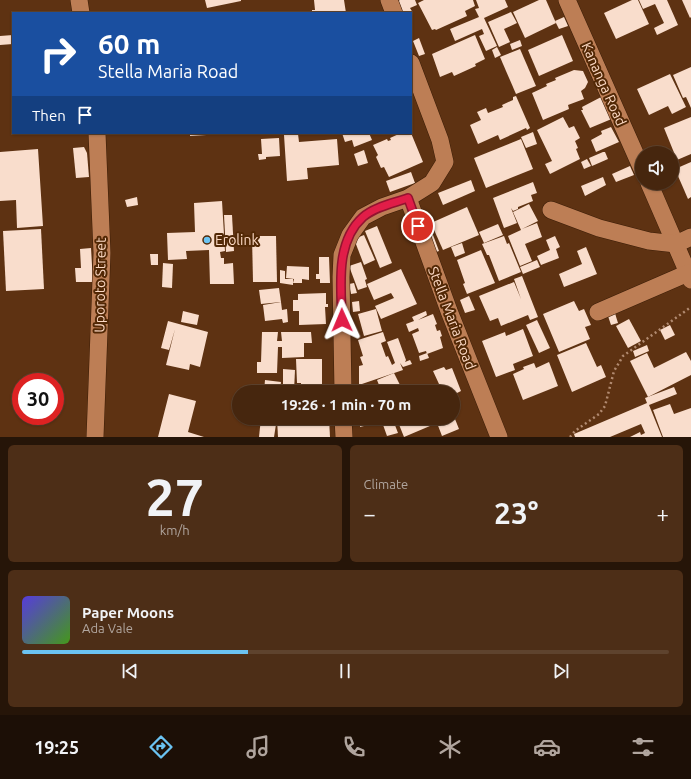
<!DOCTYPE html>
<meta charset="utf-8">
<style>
:root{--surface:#46260e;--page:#4d2e17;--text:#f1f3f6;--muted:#b0a59e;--line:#5e432e;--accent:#6bc3f2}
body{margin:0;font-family:Ubuntu,sans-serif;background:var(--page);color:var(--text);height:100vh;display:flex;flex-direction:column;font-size:15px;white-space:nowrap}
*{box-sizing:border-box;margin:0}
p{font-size:13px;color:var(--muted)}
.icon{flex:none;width:22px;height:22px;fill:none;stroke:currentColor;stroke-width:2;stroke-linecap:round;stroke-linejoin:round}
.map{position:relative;height:437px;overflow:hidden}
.drawer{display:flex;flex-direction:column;gap:8px;padding:8px;background:#261508;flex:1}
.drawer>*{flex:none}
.banner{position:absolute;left:12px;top:12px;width:400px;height:122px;border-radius:0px;box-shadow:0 1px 3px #0004,0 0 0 1px var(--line);background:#1a4fa0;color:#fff;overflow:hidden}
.tools{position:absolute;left:635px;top:146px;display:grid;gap:8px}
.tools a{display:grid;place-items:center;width:44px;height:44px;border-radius:50%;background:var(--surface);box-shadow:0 1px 3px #0004,0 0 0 1px var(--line);font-size:20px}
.speed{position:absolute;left:12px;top:373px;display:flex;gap:8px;font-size:20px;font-weight:700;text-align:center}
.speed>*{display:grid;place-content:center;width:52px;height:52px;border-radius:50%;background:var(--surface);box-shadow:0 1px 3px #0004,0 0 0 1px var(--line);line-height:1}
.speed .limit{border:6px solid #d22;background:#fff;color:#111}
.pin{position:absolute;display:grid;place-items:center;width:34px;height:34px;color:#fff;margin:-17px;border:2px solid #fff;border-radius:50%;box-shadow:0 1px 4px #0007}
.me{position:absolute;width:44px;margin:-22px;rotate:359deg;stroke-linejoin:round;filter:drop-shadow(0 0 3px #0008)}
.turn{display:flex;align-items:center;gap:14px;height:84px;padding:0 20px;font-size:18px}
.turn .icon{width:52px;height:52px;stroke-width:2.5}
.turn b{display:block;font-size:28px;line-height:34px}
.then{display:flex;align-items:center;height:38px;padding:0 20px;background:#0003;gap:8px;font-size:15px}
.big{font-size:30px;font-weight:600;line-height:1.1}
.drawer .tile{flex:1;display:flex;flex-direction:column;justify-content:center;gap:6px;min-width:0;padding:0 14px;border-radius:6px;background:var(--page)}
.drawer .dial{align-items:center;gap:0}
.dial b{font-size:52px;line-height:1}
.song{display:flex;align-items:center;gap:12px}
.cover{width:48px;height:48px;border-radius:6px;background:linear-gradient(135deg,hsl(250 70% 55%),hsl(100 70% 35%))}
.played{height:4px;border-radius:2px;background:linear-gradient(90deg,var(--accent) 35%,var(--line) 35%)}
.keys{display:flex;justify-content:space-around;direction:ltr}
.heat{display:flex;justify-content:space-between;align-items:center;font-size:22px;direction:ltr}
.drawer .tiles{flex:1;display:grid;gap:8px;grid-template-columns:1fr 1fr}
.tile:last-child{grid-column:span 2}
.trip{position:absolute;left:232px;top:385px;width:228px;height:40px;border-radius:20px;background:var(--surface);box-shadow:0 1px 3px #0004,0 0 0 1px var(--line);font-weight:600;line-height:40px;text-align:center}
.tabs{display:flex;height:64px;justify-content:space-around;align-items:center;background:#1c0f06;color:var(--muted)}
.tabs .icon{width:28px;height:28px}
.tabs .selected{color:var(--accent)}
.tabs b{font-size:18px;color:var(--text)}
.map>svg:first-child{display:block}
.building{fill:#f9ddcc}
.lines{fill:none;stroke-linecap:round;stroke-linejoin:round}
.minor-casing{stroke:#3b1d07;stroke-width:18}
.path{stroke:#b28b71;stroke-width:2.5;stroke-dasharray:2 3;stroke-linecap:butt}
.minor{stroke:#bd7e55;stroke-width:17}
.route-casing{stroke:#92132f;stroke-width:10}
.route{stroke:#e11d48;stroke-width:7}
.poi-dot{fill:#6bc3f2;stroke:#522805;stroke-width:1.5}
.labels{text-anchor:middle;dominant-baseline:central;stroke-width:4;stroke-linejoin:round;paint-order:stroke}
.street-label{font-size:14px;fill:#fcd9c4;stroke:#522805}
.poi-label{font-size:14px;fill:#fcd9c4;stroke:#522805;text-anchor:start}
</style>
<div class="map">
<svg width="691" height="437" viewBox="0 0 691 437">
<rect width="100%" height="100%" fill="#5e3212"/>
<g class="building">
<polygon points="205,0 241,0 241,1 207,8"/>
<polygon points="314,0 344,0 346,13 312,13 312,10 315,10"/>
<polygon points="400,0 415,0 417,5 410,8 413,13 403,13 398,1"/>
<polygon points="424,0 473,0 475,6 465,11 467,16 436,30 435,29 432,30 418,3"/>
<polygon points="476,0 505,0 508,7 484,18 497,46 486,51 479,36 484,34 482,29 455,41 450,29 479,17 475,9 479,8"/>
<polygon points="539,0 546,0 556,23 525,38 513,12"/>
<polygon points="632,0 638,0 649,24 616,39 604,13"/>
<polygon points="639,0 667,0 678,25 657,35 654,28 664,23 655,4 643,9"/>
<polygon points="682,0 691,0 691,17 690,18"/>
<polygon points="511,12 517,23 504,29 510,42 499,47 488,22"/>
<polygon points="564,17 568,26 559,29 555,21"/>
<polygon points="13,35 13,44 0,45 0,36"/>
<polygon points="475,35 485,59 475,64 476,66 454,76 452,72 440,77 432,54"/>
<polygon points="562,35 573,61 539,76 528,50"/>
<polygon points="419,38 425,54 419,56 413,41"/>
<polygon points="520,40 522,46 512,50 510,44"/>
<polygon points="497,47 501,55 495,58 492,50"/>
<polygon points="520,49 536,86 516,94 500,57"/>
<polygon points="691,67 691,108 686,97 683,98 673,75"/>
<polygon points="574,70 583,71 588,82 585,88 581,91 584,99 568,105 569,109 543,120 532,93 547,86 546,84 556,80 555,78"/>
<polygon points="670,74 686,107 672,114 668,106 649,115 637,89"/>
<polygon points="605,95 614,118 590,128 581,110 583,110 582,107"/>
<polygon points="516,96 530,128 527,130 526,128 500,140 498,135 478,144 470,125 481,120 477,112 486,108 488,113 503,107 502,105 513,100 513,97"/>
<polygon points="563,117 569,128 574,126 580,138 575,141 578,148 576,149 580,159 550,174 545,164 552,161 537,130"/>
<polygon points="691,117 691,154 677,160 664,128"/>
<polygon points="611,127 619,142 596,152 591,140 602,134 601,131"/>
<polygon points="533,132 537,144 526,148 521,137"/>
<polygon points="190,133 223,133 223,134 190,136"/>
<polygon points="342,133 369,133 372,140 354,147 352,140 345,142"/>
<polygon points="401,133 411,133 423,162 389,177 384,167 381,168 376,157 378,155 373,145 387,139 388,141 391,140 390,138"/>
<polygon points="298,134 299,142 337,139 339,165 307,168 308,179 287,181 284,135"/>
<polygon points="279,138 280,156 266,157 266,159 259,160 258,154 262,154 261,139"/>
<polygon points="521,139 533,169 486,188 474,158"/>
<polygon points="84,147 87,153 89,177 76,178 73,148"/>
<polygon points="38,149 43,226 17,228 16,200 0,201 0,152"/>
<polygon points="364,150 368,163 358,166 354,154"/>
<polygon points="603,152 605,152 608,159 592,166 589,158"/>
<polygon points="587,159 591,166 584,169 581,162"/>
<polygon points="691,162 691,197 688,199 675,169"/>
<polygon points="630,166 634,175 616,182 612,174"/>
<polygon points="411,172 415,183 390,192 386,181"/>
<polygon points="603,177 606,185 585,196 581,186"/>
<polygon points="471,180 475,191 443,205 438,193"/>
<polygon points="533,182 537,193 531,195 533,201 518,207 518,209 513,211 511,208 517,223 504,228 493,198"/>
<polygon points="137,197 138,205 127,207 125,200"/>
<polygon points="222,201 225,251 220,252 221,258 224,258 224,264 233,263 234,284 210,284 209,250 186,251 187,259 168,260 167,233 195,232 194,203"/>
<polygon points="529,204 538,221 522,229 537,223 542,237 525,244 532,261 520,266 508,236 521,230 513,212"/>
<polygon points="467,207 479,235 443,250 431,223"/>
<polygon points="224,215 232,215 234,251 226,252"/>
<polygon points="498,224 503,235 484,243 479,232"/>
<polygon points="377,226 392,263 380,268 365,231"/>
<polygon points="41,229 44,289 6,291 3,231"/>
<polygon points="364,235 375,260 364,265 354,239"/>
<polygon points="433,235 439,251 433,253 426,238"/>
<polygon points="252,236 276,236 277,282 253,282"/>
<polygon points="504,236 507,244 509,243 521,272 499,281 489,255 487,255 482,244"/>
<polygon points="555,236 560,247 556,249 559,258 541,265 537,256 550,250 546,240"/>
<polygon points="462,243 465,253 455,257 451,247"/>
<polygon points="586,247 597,274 564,287 559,274 582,264 577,251"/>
<polygon points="91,248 93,282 76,282 75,268 81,268 80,249"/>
<polygon points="481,250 495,283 467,294 463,284 465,283 457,260"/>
<polygon points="150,254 158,254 158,265 151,265"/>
<polygon points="319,257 329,257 330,283 320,283 320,279 316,279 316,274 319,274"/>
<polygon points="537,260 540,267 523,274 520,267"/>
<polygon points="361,262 367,279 365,280 367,287 358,290 349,266"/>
<polygon points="163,263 173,264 172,288 162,287"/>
<polygon points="287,266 309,267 309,280 302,279 302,283 293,283 294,279 286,278"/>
<polygon points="401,269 417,304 381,319 375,306 394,298 391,293 374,300 367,284"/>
<polygon points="280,270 285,271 285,279 293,279 293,285 280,283"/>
<polygon points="522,276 538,317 530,320 528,315 501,326 498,318 490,321 479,296 514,282 521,299 514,279"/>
<polygon points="354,283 357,293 351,294 349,284"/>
<polygon points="279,288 281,302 261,304 259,290"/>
<polygon points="326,293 326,304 328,304 328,307 325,307 326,324 299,325 299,311 293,311 293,300 298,300 298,294"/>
<polygon points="469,296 475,310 465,313 460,300"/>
<polygon points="359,301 360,311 353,312 352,302"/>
<polygon points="574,301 579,311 584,309 591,325 585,327 590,339 559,352 543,314"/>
<polygon points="281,302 282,310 287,309 288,322 283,323 282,319 265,321 263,305"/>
<polygon points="376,309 382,331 364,336 358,314"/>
<polygon points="614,310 618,323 611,325 607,313"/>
<polygon points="183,311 199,315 197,325 181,322"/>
<polygon points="426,311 427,315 418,320 433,314 437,324 435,325 437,331 440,330 442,336 440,337 443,348 427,354 426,351 419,353 412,334 419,331 418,328 409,332 406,324 414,321 412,317"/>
<polygon points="629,319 641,341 628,348 616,326"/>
<polygon points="537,320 550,348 539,353 526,325"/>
<polygon points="168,321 208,332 200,367 190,364 189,370 166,365 175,329 169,350 161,348"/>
<polygon points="670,325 675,335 665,340 660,330"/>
<polygon points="523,329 533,356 513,364 515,370 496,377 482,341 505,332 506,336"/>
<polygon points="262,332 278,332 277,341 282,341 281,332 311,332 312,343 304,343 304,357 282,358 282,347 278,347 277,373 257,373 257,362 261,362"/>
<polygon points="383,332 386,341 381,343 386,357 388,356 392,365 395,363 387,342 398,338 406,360 405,362 410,360 412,364 403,367 400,363 403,370 359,385 359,366 363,365 360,357 363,356 358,340"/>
<polygon points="586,343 597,367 601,365 606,377 572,392 557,355"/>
<polygon points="647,345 649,351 635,357 633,351"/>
<polygon points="686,352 691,361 691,375 648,397 630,361 647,353 654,368"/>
<polygon points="427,353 429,358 420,361 419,356"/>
<polygon points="296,359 322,359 322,387 326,386 327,392 301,392 301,383 297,383"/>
<polygon points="549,362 558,386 523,400 513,374 524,369 523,367 534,363 536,368"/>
<polygon points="444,367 446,370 452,368 461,391 453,395 453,392 418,392 439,384 433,371"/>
<polygon points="283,369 295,370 294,391 283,391"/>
<polygon points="394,373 403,391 363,392 379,385 377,380"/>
<polygon points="265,380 281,382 280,392 264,392"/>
<polygon points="674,387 677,394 649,405 662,437 630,437 640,432 641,435 645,433 641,424 610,437 575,437 574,434 647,403 645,398"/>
<polygon points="169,394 196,401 188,432 204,437 158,437"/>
<polygon points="670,404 674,414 691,408 691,437 663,437 653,410"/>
<polygon points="453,414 459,429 442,436 437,423 404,437 398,422 408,418 453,418"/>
<polygon points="261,418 277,418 274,437 259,437"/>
<polygon points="296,418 329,418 330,437 278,437 277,419"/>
<polygon points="360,418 385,418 376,423 360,427"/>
<polygon points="387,418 397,418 393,420 398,433 387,436 382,422 388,420"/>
</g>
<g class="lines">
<g class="minor-casing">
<g id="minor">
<polyline points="79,0 81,13"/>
<polyline points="389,0 394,13"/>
<polyline points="567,0 642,169"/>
<polyline points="649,183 691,280"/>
<polyline points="408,198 449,311 499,437"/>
<polyline points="551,210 599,228 649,241 676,244 691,237"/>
<polyline points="598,312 688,273"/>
<polyline points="343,392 341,277 342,255 350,235 363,217 382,207 408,198 432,183 445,162 440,140 411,63"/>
<polyline points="343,418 344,437"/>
<polyline points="95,437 102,253 97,133"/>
</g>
</g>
<polyline class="path" points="570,437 575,431 599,414 605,406 614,371 623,356 691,307"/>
<use href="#minor" class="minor"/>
</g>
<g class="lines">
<g class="route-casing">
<path id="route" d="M342 320C341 287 335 242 363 217 374 207 394 203 408 198L418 226"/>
</g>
<use href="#route" class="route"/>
</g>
<circle class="poi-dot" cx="207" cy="240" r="4"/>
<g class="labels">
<g class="street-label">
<text transform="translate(604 84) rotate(66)">Kananga Road</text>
<text transform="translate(100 285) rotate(-89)">Uporoto Street</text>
<text transform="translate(452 318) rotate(69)">Stella Maria Road</text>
</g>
<g class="poi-label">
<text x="215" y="240">Erolink</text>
</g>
</g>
</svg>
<div class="tools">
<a><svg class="icon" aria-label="sound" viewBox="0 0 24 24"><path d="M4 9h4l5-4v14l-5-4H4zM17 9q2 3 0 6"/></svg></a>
</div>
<div class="speed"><div class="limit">30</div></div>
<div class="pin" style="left:418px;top:226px;background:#d93025"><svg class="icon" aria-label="arrive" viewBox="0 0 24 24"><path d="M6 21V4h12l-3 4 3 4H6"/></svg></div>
<svg class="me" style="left:342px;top:320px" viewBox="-20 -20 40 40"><path d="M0-17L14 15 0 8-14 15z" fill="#e11d48" stroke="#fff" stroke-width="4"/></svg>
<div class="trip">19:26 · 1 min · 70 m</div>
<div class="banner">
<div class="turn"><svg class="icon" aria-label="right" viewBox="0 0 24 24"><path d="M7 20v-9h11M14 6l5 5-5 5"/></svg><div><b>60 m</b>Stella Maria Road</div></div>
<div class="then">Then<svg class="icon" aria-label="arrive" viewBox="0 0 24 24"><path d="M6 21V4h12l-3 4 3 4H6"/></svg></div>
</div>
</div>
<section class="drawer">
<div class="tiles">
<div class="tile dial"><b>27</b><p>km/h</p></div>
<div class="tile"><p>Climate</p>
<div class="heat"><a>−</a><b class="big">23°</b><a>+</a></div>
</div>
<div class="tile">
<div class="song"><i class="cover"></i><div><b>Paper Moons</b><p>Ada Vale</p></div></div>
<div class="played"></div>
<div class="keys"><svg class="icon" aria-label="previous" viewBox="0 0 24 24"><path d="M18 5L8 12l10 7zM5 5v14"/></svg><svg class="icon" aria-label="pause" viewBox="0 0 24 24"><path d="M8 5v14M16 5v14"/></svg><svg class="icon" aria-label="next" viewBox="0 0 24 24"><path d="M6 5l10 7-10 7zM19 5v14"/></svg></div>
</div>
</div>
</section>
<nav class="tabs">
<b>19:25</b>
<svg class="icon selected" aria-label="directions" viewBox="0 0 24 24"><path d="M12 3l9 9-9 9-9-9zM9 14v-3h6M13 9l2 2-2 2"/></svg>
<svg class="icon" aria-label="music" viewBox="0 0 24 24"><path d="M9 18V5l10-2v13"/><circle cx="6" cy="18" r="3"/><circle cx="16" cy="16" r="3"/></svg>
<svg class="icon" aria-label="phone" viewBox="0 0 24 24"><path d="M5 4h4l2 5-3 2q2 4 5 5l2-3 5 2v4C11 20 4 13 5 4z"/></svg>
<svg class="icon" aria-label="climate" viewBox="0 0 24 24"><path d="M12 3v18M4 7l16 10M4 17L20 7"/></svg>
<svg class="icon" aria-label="car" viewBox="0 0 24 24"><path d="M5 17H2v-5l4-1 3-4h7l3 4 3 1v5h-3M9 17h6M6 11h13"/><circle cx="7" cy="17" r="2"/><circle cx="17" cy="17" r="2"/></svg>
<svg class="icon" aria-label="filters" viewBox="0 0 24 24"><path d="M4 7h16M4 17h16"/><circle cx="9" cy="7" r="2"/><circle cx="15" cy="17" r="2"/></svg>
</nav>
